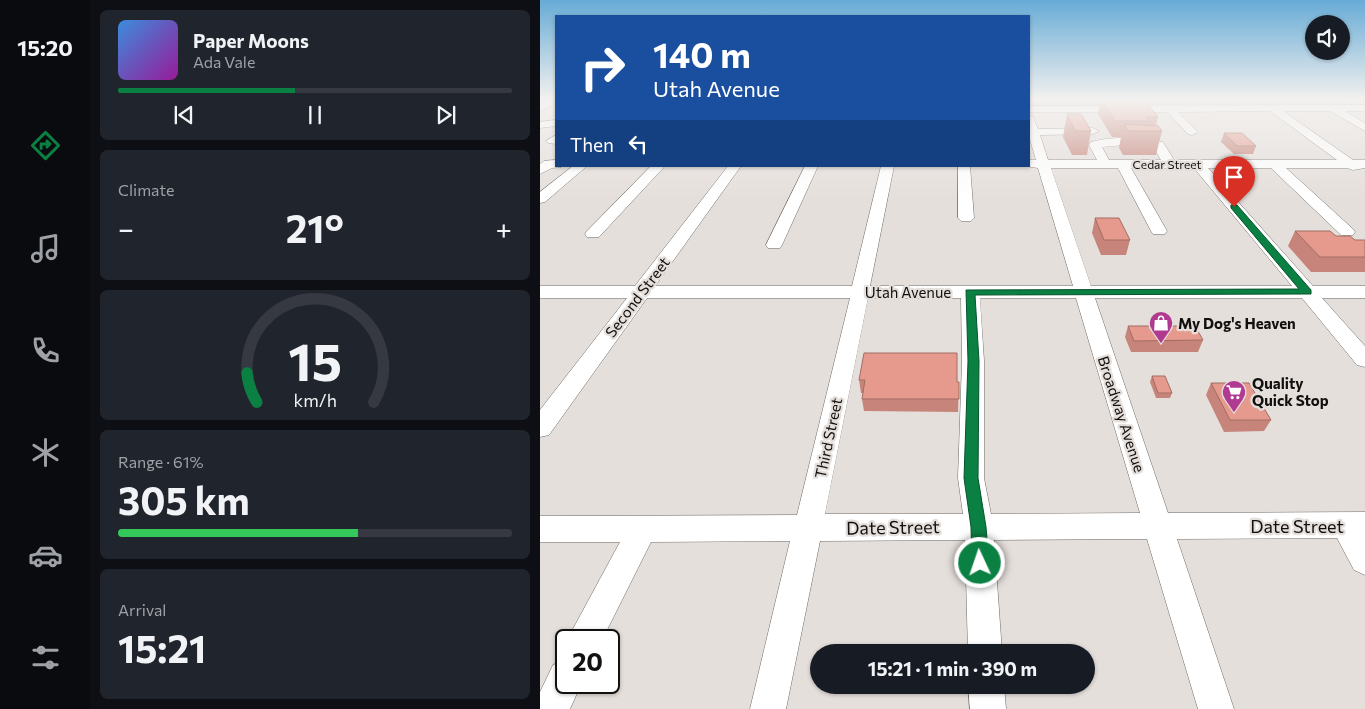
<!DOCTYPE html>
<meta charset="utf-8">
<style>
:root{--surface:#171b24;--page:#20242c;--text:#f1f3f6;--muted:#9ea1a6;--line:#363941;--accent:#0b8043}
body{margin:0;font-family:Commissioner,sans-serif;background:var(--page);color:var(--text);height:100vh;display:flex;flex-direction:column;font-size:19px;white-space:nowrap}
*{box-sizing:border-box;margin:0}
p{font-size:16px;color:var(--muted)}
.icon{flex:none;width:28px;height:28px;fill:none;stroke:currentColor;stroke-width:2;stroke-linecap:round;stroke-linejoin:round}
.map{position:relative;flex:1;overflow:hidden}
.sheet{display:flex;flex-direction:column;gap:10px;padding:10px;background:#0d0f14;width:450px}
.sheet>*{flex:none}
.top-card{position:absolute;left:15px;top:15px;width:475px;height:152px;border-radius:0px;box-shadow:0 1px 4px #0004;background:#1a4fa0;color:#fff;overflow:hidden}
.fabs{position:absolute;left:765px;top:15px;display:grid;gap:10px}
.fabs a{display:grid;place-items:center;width:45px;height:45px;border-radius:50%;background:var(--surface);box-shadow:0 1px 4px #0004;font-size:25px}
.speed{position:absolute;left:15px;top:629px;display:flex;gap:10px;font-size:25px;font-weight:700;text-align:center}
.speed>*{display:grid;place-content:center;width:65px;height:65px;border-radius:50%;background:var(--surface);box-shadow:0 1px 4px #0004;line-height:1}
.speed .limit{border:2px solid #111;border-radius:8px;background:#fff;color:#111}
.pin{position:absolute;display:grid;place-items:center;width:42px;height:42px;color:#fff;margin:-51px -21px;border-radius:50% 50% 50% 0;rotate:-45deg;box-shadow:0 0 5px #0007}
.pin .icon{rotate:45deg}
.me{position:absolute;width:55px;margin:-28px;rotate:357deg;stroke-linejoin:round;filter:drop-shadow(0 0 4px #0008)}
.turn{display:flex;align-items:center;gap:18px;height:105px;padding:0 15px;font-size:22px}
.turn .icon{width:65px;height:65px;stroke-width:2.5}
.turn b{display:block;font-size:35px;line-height:42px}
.then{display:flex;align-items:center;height:48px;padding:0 15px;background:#0003;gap:10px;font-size:19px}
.big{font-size:38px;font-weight:700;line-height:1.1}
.sheet .card{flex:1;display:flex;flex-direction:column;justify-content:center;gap:8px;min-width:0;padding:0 18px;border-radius:8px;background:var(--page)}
.sheet .dial{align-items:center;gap:0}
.dial svg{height:130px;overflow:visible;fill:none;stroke:var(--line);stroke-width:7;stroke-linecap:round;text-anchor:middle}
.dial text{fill:var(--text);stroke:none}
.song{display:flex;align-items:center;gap:15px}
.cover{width:60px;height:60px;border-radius:8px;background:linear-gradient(135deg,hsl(210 70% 55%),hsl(300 70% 35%))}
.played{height:5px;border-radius:2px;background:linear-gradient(90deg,var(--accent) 45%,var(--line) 45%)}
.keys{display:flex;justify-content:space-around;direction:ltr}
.heat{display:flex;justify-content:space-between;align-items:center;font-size:28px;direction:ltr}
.charge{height:8px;border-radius:4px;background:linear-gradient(90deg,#34c759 61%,var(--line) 0)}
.trip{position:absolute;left:270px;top:644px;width:285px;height:50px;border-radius:25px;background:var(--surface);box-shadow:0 1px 4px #0004;font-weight:700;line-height:50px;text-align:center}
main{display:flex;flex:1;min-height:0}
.menu{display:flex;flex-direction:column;width:90px;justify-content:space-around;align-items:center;background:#090b0e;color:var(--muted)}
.menu .icon{width:35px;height:35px}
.menu .active{color:var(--accent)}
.menu b{font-size:22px;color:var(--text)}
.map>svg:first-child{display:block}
.green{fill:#94c8a4}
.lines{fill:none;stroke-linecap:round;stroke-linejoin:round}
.minor-casing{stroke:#6f6b67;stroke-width:1}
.minor{fill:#fff;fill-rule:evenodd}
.wall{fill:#c6847a}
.building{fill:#e69a8e;stroke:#a16c63}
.route{fill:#0b8043;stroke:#07532c}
.labels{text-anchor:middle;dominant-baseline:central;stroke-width:4.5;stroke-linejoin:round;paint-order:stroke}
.far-street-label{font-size:12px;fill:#12100f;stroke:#e5dfdb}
.street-label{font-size:15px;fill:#12100f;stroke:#e5dfdb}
.poi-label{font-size:15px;font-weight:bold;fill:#12100f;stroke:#e5dfdb;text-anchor:start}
.near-street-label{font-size:18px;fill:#12100f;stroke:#e5dfdb}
</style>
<main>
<nav class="menu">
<b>15:20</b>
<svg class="icon active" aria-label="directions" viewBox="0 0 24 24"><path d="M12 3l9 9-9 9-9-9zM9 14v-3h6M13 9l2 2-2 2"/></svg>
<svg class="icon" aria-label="music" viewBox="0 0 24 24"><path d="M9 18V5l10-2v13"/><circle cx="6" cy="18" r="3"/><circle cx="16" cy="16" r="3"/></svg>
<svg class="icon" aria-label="phone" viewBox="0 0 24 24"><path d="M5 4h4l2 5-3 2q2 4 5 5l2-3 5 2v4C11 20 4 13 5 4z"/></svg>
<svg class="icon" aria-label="climate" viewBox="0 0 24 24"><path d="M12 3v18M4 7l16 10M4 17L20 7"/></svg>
<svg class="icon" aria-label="car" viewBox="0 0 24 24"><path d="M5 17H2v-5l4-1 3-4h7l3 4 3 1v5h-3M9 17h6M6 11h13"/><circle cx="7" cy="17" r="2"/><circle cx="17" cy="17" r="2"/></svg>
<svg class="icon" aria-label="filters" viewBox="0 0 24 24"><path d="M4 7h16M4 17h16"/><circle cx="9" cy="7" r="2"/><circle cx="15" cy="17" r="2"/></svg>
</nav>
<section class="sheet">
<div class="card">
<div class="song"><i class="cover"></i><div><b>Paper Moons</b><p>Ada Vale</p></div></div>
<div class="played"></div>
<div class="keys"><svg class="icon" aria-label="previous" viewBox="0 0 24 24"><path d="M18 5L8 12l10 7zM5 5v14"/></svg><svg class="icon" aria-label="pause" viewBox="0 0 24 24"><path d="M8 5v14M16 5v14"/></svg><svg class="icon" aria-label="next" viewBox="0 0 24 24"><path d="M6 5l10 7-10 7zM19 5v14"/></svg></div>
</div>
<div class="card"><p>Climate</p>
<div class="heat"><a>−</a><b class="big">21°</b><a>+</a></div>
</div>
<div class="card dial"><svg viewBox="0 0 100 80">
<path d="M14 69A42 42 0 1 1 86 69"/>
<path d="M14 69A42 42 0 0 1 8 51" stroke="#0b8043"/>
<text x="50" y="56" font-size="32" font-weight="700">15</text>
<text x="50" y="72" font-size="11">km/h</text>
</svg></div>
<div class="card"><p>Range · 61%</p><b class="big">305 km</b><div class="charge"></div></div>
<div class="card"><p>Arrival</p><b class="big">15:21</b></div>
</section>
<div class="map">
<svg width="825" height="709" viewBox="0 0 825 709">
<rect width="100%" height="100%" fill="#e5dfdb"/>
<polygon class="green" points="491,100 792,100 801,104 493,105"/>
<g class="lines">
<g class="minor-casing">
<g id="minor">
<polygon points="8,100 16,100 16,103 0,111 0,104"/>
<path d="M825 105V111H805L825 123V131L790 111H743L813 160H825V168L813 170 807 168H746L813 229 815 232 813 235H801L731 168H668L773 286H825V298H782L825 346V367L817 365 762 298H555L628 513 825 512V575L814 570 797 538 637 539 694 709H658L607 539 454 540 462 652H428L425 540 280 541 246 709H210L250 541 111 542 62 640H27L80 542H0V516L257 515 310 298H107L9 435 0 437V410L87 298H0V286H95L188 166H201L115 286H312L341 166H354L330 286H533L498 168 485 166H489V160H496L489 136V116L493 117 498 129 553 128 559 131 553 134 500 135 508 160H557L549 145 551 142C574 136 600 137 623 142L634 160H797L730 111 638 112 658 132 652 135 648 134 627 112H489V106ZM587 145 613 147 621 160H569L562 147ZM511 168H578L611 231 613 234H625L627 231 591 168H654L752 286H551ZM328 298H421L422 361 418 478 423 514H285ZM440 298H536L600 513 451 514 444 478V361Z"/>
<polygon points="16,120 16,126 0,128 0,122"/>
<polygon points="16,135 16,144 8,143 6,141"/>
<polygon points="16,160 16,166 21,167 12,168 0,174 0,164 4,161"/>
<polygon points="33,166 47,166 5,202 0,203 0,192"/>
<polygon points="111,166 125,166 59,237 47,237 45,234 47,231"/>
<polygon points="265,166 278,166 242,245 240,248 228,248 226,245"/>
<polygon points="418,166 430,166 434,218 431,221 421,221 418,218"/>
<polygon points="26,660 26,682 42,682 30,709 0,709 0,692 13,665"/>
<polygon points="428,685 464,685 466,709 430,709"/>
</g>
</g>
<use href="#minor" class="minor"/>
</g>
<g class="wall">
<polygon points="560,100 604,100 618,117 616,126 622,131 616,155 583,155 579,148 581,137 572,137 558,114"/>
<polygon points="527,114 551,131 547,155 532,155 523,137"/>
<polygon points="684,133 716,146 713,154 694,154 681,142"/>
<polygon points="555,218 590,240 586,255 561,255 552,233"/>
<polygon points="755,231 796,236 815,240 825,240 825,272 771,272 748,246"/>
<polygon points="588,326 663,340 658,352 591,352 585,337"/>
<polygon points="612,376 632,393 630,398 616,398 610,382"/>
<polygon points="319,380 419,382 418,412 324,411 322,399 323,393 321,393"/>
<polygon points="671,383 731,420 724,431 684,432 666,395"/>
</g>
<g class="building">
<polygon points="561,100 604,100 618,117 606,117 609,121 575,121"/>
<polygon points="527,114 541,114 551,131 535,131"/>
<polygon points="584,124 618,126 622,131 588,131"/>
<polygon points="684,133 702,133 716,146 697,146"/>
<polygon points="555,218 579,218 590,240 564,240"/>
<polygon points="755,231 790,231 796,236 810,236 815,240 825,240 825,257 780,257"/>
<polygon points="588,326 655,326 663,340 594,341"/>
<polygon points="324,353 417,353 417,382 419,382 419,399 322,399 325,380 319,380"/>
<polygon points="612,376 625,376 632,393 618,393"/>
<polygon points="671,383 709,383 731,420 690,420"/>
</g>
<linearGradient id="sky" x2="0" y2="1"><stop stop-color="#67abd6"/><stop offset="0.5" stop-color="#f3f1ef"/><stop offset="1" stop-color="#f3f1ef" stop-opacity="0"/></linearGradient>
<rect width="825" height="199" fill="url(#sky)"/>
<polygon class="route" points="691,205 697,205 771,290 771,294 435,295 439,361 438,478 446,527 449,563 446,568 440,570 435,568 432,563 431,527 424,478 428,361 426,290 759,289 691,208"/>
<defs>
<g id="shop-pin" transform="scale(1.25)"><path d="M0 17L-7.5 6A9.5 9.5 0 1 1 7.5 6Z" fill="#b03a91" stroke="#e5dfdb"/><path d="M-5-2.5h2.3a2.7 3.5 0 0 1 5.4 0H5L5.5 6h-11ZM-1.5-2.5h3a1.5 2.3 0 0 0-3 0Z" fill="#fff"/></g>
<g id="supermarket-pin" transform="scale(1.25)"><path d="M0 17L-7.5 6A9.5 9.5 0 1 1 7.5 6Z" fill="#b03a91" stroke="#e5dfdb"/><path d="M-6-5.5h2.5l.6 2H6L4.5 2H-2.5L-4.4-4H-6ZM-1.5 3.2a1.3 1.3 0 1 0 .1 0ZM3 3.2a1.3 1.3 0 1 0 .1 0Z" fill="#fff"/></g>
</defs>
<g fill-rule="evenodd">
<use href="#shop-pin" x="621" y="323"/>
<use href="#supermarket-pin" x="694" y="392"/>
</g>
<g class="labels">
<g class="far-street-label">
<text x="627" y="164">Cedar Street</text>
</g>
<g class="street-label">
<text x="368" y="292">Utah Avenue</text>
<text transform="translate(97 297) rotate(-53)">Second Street</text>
<text transform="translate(582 414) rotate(72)">Broadway Avenue</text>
<text transform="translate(288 438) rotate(-78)">Third Street</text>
</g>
<g class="poi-label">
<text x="638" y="323">My Dog's Heaven</text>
<text x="712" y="383">Quality<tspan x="712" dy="17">Quick Stop</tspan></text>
</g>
<g class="near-street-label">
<text x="757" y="526">Date Street</text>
<text transform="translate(353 527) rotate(-1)">Date Street</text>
</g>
</g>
</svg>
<div class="fabs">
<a><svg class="icon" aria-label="sound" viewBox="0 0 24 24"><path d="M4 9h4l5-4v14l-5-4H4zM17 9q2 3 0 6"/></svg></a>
</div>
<div class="speed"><div class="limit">20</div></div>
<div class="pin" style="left:694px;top:207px;background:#d93025"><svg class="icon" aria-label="arrive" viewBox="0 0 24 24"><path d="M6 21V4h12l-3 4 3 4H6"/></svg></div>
<svg class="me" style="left:440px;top:563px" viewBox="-20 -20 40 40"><circle r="17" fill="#0b8043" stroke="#fff" stroke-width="3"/><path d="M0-11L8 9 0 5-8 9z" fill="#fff"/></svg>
<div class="trip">15:21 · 1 min · 390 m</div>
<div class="top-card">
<div class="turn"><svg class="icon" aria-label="right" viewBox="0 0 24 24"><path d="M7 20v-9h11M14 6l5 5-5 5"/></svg><div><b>140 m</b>Utah Avenue</div></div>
<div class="then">Then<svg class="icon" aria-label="left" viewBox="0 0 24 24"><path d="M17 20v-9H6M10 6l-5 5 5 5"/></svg></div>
</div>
</div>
</main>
